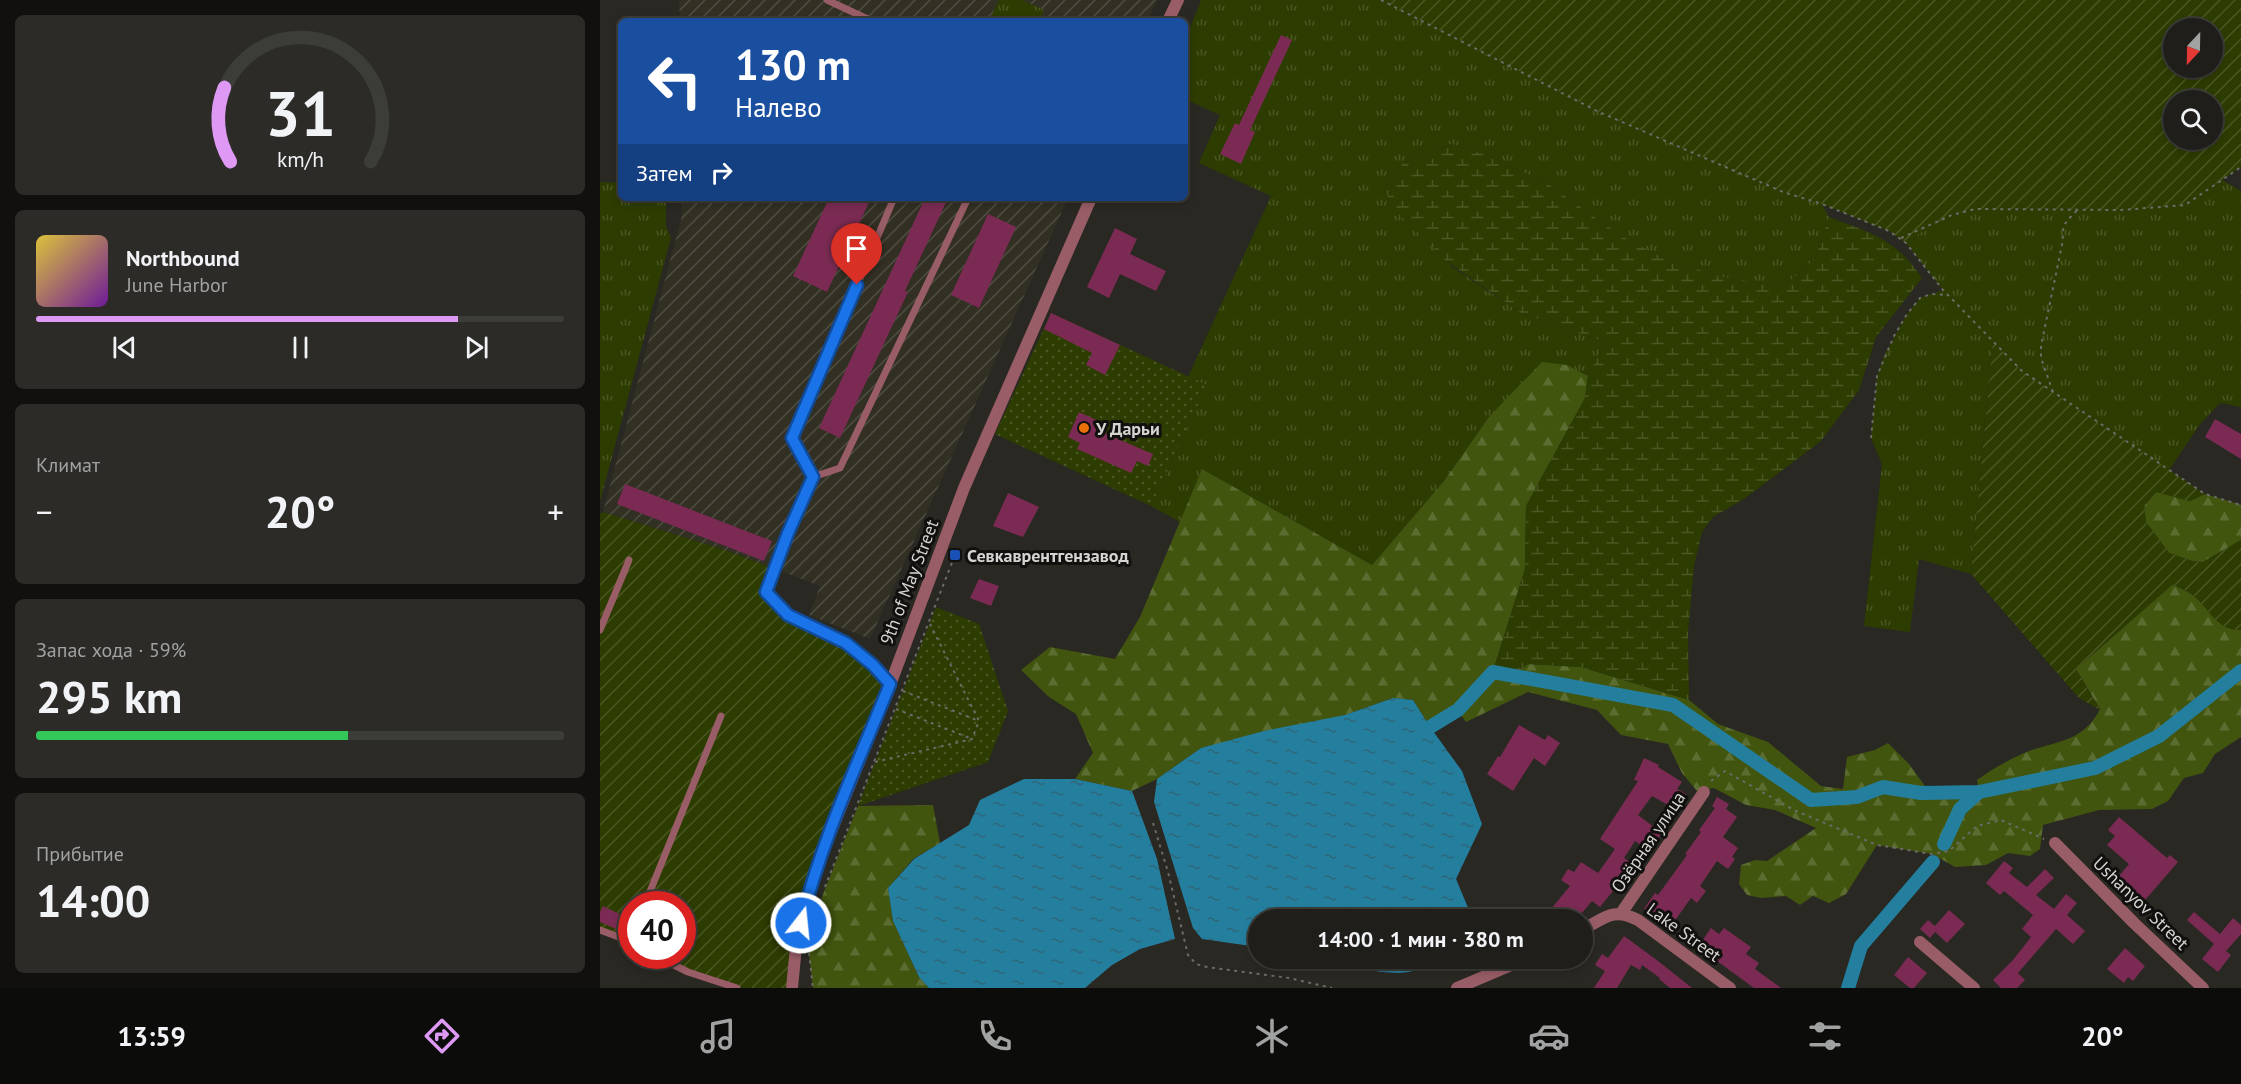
<!DOCTYPE html>
<html lang="ru">
<meta charset="utf-8">
<style>
:root{--surface:#1f1e1a;--page:#2c2b27;--text:#f1f3f6;--muted:#a1a2a2;--line:#3c3c39;--accent:#dd99f3}
body{margin:0;font-family:"PT Sans",sans-serif;background:var(--page);color:var(--text);height:100vh;display:flex;flex-direction:column;font-size:22px;white-space:nowrap}
*{box-sizing:border-box;margin:0}
p{font-size:20px;color:var(--muted)}
.icon{flex:none;width:33px;height:33px;fill:none;stroke:currentColor;stroke-width:2;stroke-linecap:round;stroke-linejoin:round}
.map{position:relative;flex:1;overflow:hidden}
.sheet{display:flex;flex-direction:column;gap:15px;padding:15px;background:#11100e;width:600px}
.sheet>*{flex:none}
.banner{position:absolute;left:18px;top:18px;width:570px;height:183px;border-radius:9px;box-shadow:0 3px 9px #0003,0 0 0 2px var(--line);background:#1a4fa0;color:#fff;overflow:hidden}
.needle{width:39px;rotate:202deg}
.tools{position:absolute;left:1563px;top:18px;display:grid;gap:12px}
.tools a{display:grid;place-items:center;width:60px;height:60px;border-radius:50%;background:var(--surface);box-shadow:0 3px 9px #0003,0 0 0 2px var(--line);font-size:30px}
.speed{position:absolute;left:18px;top:891px;display:flex;gap:12px;font-size:30px;font-weight:700;text-align:center}
.speed>*{display:grid;place-content:center;width:78px;height:78px;border-radius:50%;background:var(--surface);box-shadow:0 3px 9px #0003,0 0 0 2px var(--line);line-height:1}
.speed .limit{border:9px solid #d22;background:#fff;color:#111}
.pin{position:absolute;display:grid;place-items:center;width:51px;height:51px;color:#fff;margin:-62px -26px;border-radius:50% 50% 50% 0;rotate:-45deg;box-shadow:0 0 6px #0007}
.pin .icon{rotate:45deg}
.me{position:absolute;width:66px;margin:-33px;rotate:16deg;stroke-linejoin:round;filter:drop-shadow(0 0 4px #0008)}
.turn{display:flex;align-items:center;gap:21px;height:126px;padding:0 18px;font-size:27px}
.turn .icon{width:78px;height:78px;stroke-width:2.5}
.turn b{display:block;font-size:42px;line-height:51px}
.then{display:flex;align-items:center;height:57px;padding:0 18px;background:#0003;gap:12px;font-size:22px}
.big{font-size:45px;font-weight:600;line-height:1.1}
.sheet .card{flex:1;display:flex;flex-direction:column;justify-content:center;gap:9px;min-width:0;padding:0 21px;border-radius:9px;background:var(--page)}
.sheet .dial{align-items:center;gap:0}
.dial svg{height:156px;overflow:visible;fill:none;stroke:var(--line);stroke-width:7;stroke-linecap:round;text-anchor:middle}
.dial text{fill:var(--text);stroke:none}
.song{display:flex;align-items:center;gap:18px}
.cover{width:72px;height:72px;border-radius:9px;background:linear-gradient(135deg,hsl(50 70% 55%),hsl(280 70% 35%))}
.played{height:6px;border-radius:3px;background:linear-gradient(90deg,var(--accent) 80%,var(--line) 80%)}
.keys{display:flex;justify-content:space-around;direction:ltr}
.heat{display:flex;justify-content:space-between;align-items:center;font-size:33px;direction:ltr}
.charge{height:9px;border-radius:4px;background:linear-gradient(90deg,#34c759 59%,var(--line) 0)}
.trip{position:absolute;left:648px;top:909px;width:345px;height:60px;border-radius:30px;background:var(--surface);box-shadow:0 3px 9px #0003,0 0 0 2px var(--line);font-weight:600;line-height:60px;text-align:center}
.dock{display:flex;height:96px;justify-content:space-around;align-items:center;background:#0c0c0a;color:var(--muted)}
.dock .icon{width:42px;height:42px}
.dock .current{color:var(--accent)}
.dock b{font-size:27px;color:var(--text)}
main{display:flex;flex:1;min-height:0}
.map>svg:first-child{display:block}
.industrial{fill:url(#industrial-furrows)}
.grass{fill:url(#grass-tufts)}
.forest{fill:url(#forest-firs)}
.wetland{fill:url(#wetland-marsh)}
.park{fill:url(#park-dots)}
.garden{fill:url(#garden-furrows);fill-rule:evenodd}
.water{fill:url(#water-ripples)}
.lines{fill:none;stroke-linecap:round;stroke-linejoin:round}
.canal{stroke:#247f9f;stroke-width:14}
.building{fill:#7b2b53}
.path{stroke:#6c6b66;stroke-width:2;stroke-dasharray:3 4.5;stroke-linecap:butt}
.service{stroke:#995d67;stroke-width:7}
.minor{stroke:#995d67;stroke-width:12}
.tertiary{stroke:#995d67;stroke-width:12}
.route-casing{stroke:#114b97;stroke-width:15}
.route{stroke:#1a73e8;stroke-width:10}
.food-dot{fill:#e8710a;stroke:#11100e;stroke-width:2}
.transit-dot{fill:#1a4fb4;stroke:#11100e;stroke-width:2}
.labels{text-anchor:middle;dominant-baseline:central;stroke-width:6;stroke-linejoin:round;paint-order:stroke}
.poi-label{font-size:18px;font-weight:bold;fill:#d5d4d0;stroke:#11100e;text-anchor:start}
.street-label{font-size:18px;fill:#d5d4d0;stroke:#11100e}
</style>
<main>
<section class="sheet">
<div class="card dial"><svg viewBox="0 0 100 80">
<path d="M14 69A42 42 0 1 1 86 69"/>
<path d="M14 69A42 42 0 0 1 11 31" stroke="#dd99f3"/>
<text x="50" y="56" font-size="32" font-weight="700">31</text>
<text x="50" y="72" font-size="11">km/h</text>
</svg></div>
<div class="card">
<div class="song"><i class="cover"></i><div><b>Northbound</b><p>June Harbor</p></div></div>
<div class="played"></div>
<div class="keys"><svg class="icon" aria-label="previous" viewBox="0 0 24 24"><path d="M18 5L8 12l10 7zM5 5v14"/></svg><svg class="icon" aria-label="pause" viewBox="0 0 24 24"><path d="M8 5v14M16 5v14"/></svg><svg class="icon" aria-label="next" viewBox="0 0 24 24"><path d="M6 5l10 7-10 7zM19 5v14"/></svg></div>
</div>
<div class="card"><p>Климат</p>
<div class="heat"><a>−</a><b class="big">20°</b><a>+</a></div>
</div>
<div class="card"><p>Запас хода · 59%</p><b class="big">295 km</b><div class="charge"></div></div>
<div class="card"><p>Прибытие</p><b class="big">14:00</b></div>
</section>
<div class="map">
<svg width="1641" height="988" viewBox="0 0 1641 988">
<defs>
<pattern id="industrial-furrows" width="10" height="10" patternUnits="userSpaceOnUse" patternTransform="scale(1.5)"><rect width="10" height="10" fill="#322f23"/><path d="M-1 1l2-2M0 10L10 0M9 11l2-2" fill="none" stroke="#4f4c42"/></pattern>
<pattern id="grass-tufts" width="24" height="20" patternUnits="userSpaceOnUse" patternTransform="scale(1.5)"><rect width="24" height="20" fill="#2d3c00"/><path d="M3 7l-1-3M5 7V3M7 7l1-3M15 17l-1-3M17 17v-4M19 17l1-3" fill="none" stroke="#4b5724"/></pattern>
<pattern id="forest-firs" width="22" height="20" patternUnits="userSpaceOnUse" patternTransform="scale(1.5)"><rect width="22" height="20" fill="#42550f"/><path d="M5 1l3.5 6h-7zM16 11l3.5 6h-7z" fill="#5c6d31"/></pattern>
<pattern id="wetland-marsh" width="20" height="14" patternUnits="userSpaceOnUse" patternTransform="scale(1.5)"><rect width="20" height="14" fill="#2d3c00"/><path d="M1 5h8M5 5V1M11 12h8M15 12V8" fill="none" stroke="#4b5724"/></pattern>
<pattern id="park-dots" width="8" height="8" patternUnits="userSpaceOnUse" patternTransform="scale(1.5)"><rect width="8" height="8" fill="#2d3c00"/><path d="M2 2h.1M6 6h.1" fill="none" stroke="#4b5724" stroke-width="1.8" stroke-linecap="round"/></pattern>
<pattern id="garden-furrows" width="10" height="10" patternUnits="userSpaceOnUse" patternTransform="scale(1.5)"><rect width="10" height="10" fill="#2d3c00"/><path d="M-1 1l2-2M0 10L10 0M9 11l2-2" fill="none" stroke="#4b5724"/></pattern>
<pattern id="water-ripples" width="26" height="14" patternUnits="userSpaceOnUse" patternTransform="scale(1.5)"><rect width="26" height="14" fill="#247f9f"/><path d="M2 4q2-2 4 0t4 0M15 11q2-2 4 0t4 0" fill="none" stroke="#2f6678"/></pattern>
</defs>
<rect width="100%" height="100%" fill="#292822"/>
<g class="industrial">
<polygon points="79,0 557,0 547,21 80,21"/>
<polygon points="82,198 468,198 270,639 209,615 220,586 122,549 3,512 82,216"/>
</g>
<g class="grass">
<polygon points="399,0 422,0 444,10 439,21 389,21"/>
<polygon points="601,0 781,0 999,112 1183,192 1222,204 1229,217 1215,259 1183,287 1122,277 1066,259 1023,237 948,184 890,156 851,144 803,163 785,188 792,206 851,266 921,313 1005,342 988,376 967,365 889,417 844,481 772,565 602,469 580,522 551,506 606,386 588,377 671,196 599,163 620,115 585,99 585,41"/>
<path d="M1622 180 1641 191V407L1620 403 1600 424 1569 470 1422 371 1393 341 1371 574 1319 559 1310 632 1264 626 1282 464 1271 438 1277 376 1284 356 1307 314 1320 298 1343 290 1306 243C1331 224 1345 217 1375 209L1521 210 1585 205Z"/>
<polygon points="0,182 21,183 21,198 66,198 66,226 71,238 0,501"/>
</g>
<g class="forest">
<path d="M942 362 967 365 988 376 985 398 926 506 925 569 893 671H919L928 664 981 667 1089 700 1118 724 1168 742 1221 786 1243 789 1247 757 1275 750 1288 743 1309 764 1330 793 1379 792 1377 780C1391 770 1406 761 1422 754 1453 740 1482 745 1500 709L1476 669 1573 584C1579 588 1588 591 1594 596 1610 609 1617 631 1641 630V737L1615 754 1603 773 1584 778 1568 801 1552 809 1499 810 1443 825 1440 849 1430 856 1408 853 1386 865 1355 867 1332 854 1277 845 1246 894 1229 903 1213 896 1200 905 1186 896 1161 898 1147 895 1139 884 1141 865 1155 860 1167 861 1216 828 1175 810 1146 805 1114 788 1097 791 1082 773 1068 744 1021 735 997 710 928 692 866 722 857 710 830 727 813 700 793 698 745 715 601 748 557 779 532 791 475 779 493 753 476 714 449 697 421 670 450 647 515 659 540 617 602 469 772 565 844 481 889 417Z"/>
<polygon points="1556,492 1590,501 1605,494 1641,505 1641,540 1603,562 1592,561 1569,553 1546,522 1544,506"/>
<polygon points="333,805 340,843 313,859 288,888 293,921 319,977 329,988 213,988 208,946 214,917 258,806"/>
</g>
<path class="wetland" d="M851 144 890 156 948 184 1023 237 1066 259 1122 277 1183 287 1215 259 1229 217C1271 233 1295 238 1322 278L1276 337 1259 390 1221 441 1144 499 1113 517 1102 532 1094 566 1088 633 1089 700 981 667 928 664 919 671 893 672 925 569 926 506 985 398 988 376 1005 342 921 313 846 261 791 206 785 188 803 163Z"/>
<g class="park">
<polygon points="451,313 607,385 551,506 395,434"/>
<polygon points="336,607 379,624 408,711 388,762 258,806"/>
</g>
<g class="garden">
<path d="M781 0H1641V167L1585 205 1521 210 1375 209C1345 217 1331 224 1306 243L1289 231 1222 204 1183 192 999 112ZM1574 28H1612V68H1574ZM1574 100H1612V140H1574Z"/>
<path d="M1393 341 1422 371 1605 494 1590 501 1556 492 1544 505 1546 522 1569 553 1592 561 1603 562 1641 540V630C1617 631 1610 609 1593 595 1588 591 1579 587 1573 584L1476 669 1500 710 1479 698 1371 574Z"/>
<polygon points="3,512 122,549 175,569 166,592 188,615 246,643 290,685 215,873 192,988 137,988 88,972 56,956 82,956 82,904 32,904 31,942 0,930 0,514"/>
</g>
<g class="water">
<polygon points="793,698 813,700 830,727 862,771 882,824 856,879 869,910 862,919 658,920 658,947 602,939 593,928 554,802 557,779 601,748 664,731 745,715"/>
<polygon points="424,779 475,779 532,791 557,859 575,939 540,949 512,965 485,988 329,988 319,977 293,921 288,888 314,859 369,825 380,800"/>
<path d="M728 959H833C811 986 757 967 728 959Z"/>
</g>
<g class="lines">
<g class="canal">
<polyline points="830,727 858,710 893,672 1073,705 1211,800 1257,797 1283,787 1321,793 1379,792 1495,768 1559,736 1641,671"/>
<polyline points="1344,844 1360,809 1379,792"/>
<polyline points="1248,988 1261,946 1333,862"/>
</g>
</g>
<g class="building">
<polygon points="681,35 692,40 650,130 655,132 641,164 620,154 635,123 639,125"/>
<polygon points="229,198 271,198 227,292 193,276"/>
<polygon points="325,198 348,198 305,291 308,292 240,438 219,428"/>
<polygon points="388,214 416,227 379,308 351,295"/>
<polygon points="515,228 537,239 530,254 566,271 556,291 520,274 509,298 487,287"/>
<polygon points="451,313 520,345 505,375 486,365 492,353 444,329"/>
<polygon points="479,412 501,422 497,430 553,454 548,466 537,461 531,473 477,449 480,443 468,437"/>
<polygon points="1615,419 1641,434 1641,459 1605,437"/>
<polygon points="25,484 172,541 164,561 17,504"/>
<polygon points="408,493 439,507 423,537 393,526"/>
<polygon points="379,579 399,586 391,606 370,598"/>
<polygon points="919,725 945,740 948,735 960,743 945,766 934,758 913,791 887,774 898,756 900,757"/>
<polygon points="1044,758 1059,765 1058,767 1082,782 1077,789 1086,794 1077,810 1052,796 1038,815 1062,833 1049,851 1035,841 1024,858 1034,865 1000,907 992,901 976,920 942,920 970,886 961,880 968,869 974,872 981,862 998,873 1015,849 1000,839 1038,781 1034,780"/>
<polygon points="1117,797 1129,804 1126,809 1137,817 1123,837 1138,848 1132,857 1135,859 1128,869 1117,861 1100,886 1106,891 1097,903 1091,898 1071,926 1044,909 1055,893 1058,895 1087,855 1085,854 1101,832 1099,830 1115,808 1112,806"/>
<polygon points="1519,817 1567,858 1570,855 1578,862 1539,907 1531,900 1533,897 1515,881 1529,864 1507,845 1515,836 1508,830"/>
<polygon points="1404,861 1413,868 1409,873 1427,887 1445,869 1454,878 1436,895 1454,909 1466,894 1477,903 1467,915 1485,931 1473,944 1456,929 1418,973 1425,980 1417,988 1401,988 1393,980 1413,960 1431,937 1422,929 1433,915 1404,891 1400,895 1386,883"/>
<polygon points="3,906 32,920 25,933 0,922 0,912"/>
<polygon points="1349,910 1365,924 1347,943 1335,932 1330,938 1320,929 1328,920 1335,926"/>
<polygon points="1594,912 1620,934 1633,918 1641,925 1641,934 1626,951 1631,955 1618,972 1602,959 1614,944 1587,920"/>
<polygon points="1111,928 1119,934 1124,928 1151,947 1146,954 1159,963 1155,969 1181,988 1154,988 1098,947"/>
<polygon points="1024,936 1058,961 1092,988 1070,988 1059,979 1060,978 1042,965 1040,970 1031,965 1017,988 994,988 1005,971 995,965 1002,954 1008,958"/>
<polygon points="1525,948 1545,966 1533,981 1528,977 1524,983 1507,969"/>
<polygon points="1308,957 1327,973 1314,988 1310,988 1294,975"/>
</g>
<g class="lines">
<g class="path">
<polyline points="781,0 999,112 1183,192 1222,204 1289,231 1306,243 1343,290 1422,371 1605,494 1641,505"/>
<polyline points="1301,238 1352,215 1375,209 1521,210 1585,205 1641,167"/>
<path d="M1453 392 1441 358V346L1463 240C1461 223 1467 222 1477 210"/>
<polyline points="1271,438 1277,376 1294,336 1307,314 1320,298 1331,294 1348,295"/>
<polyline points="303,691 379,721"/>
<polyline points="296,709 372,739"/>
<polyline points="275,762 372,739 379,721 330,624"/>
<polyline points="1111,781 1125,771 1194,810 1277,845 1332,854 1349,851 1377,826 1401,820 1444,839"/>
<polyline points="553,823 568,872 588,955 596,964 607,967 689,978 732,988"/>
<polyline points="225,887 355,555"/>
<polyline points="209,953 213,988"/>
</g>
<g class="service">
<polyline points="227,0 272,21"/>
<polyline points="213,477 240,468 368,198"/>
<polyline points="175,569 188,533 213,477 192,438 294,198"/>
<polyline points="0,630 29,560"/>
<polyline points="45,904 121,716"/>
<polyline points="0,930 32,942"/>
<polyline points="56,956 88,972 137,988"/>
</g>
<g class="minor">
<polyline points="175,569 166,592 188,615 246,643 273,665 290,685"/>
<polyline points="1455,843 1534,923 1603,988"/>
<polyline points="1022,912 1104,792"/>
<path d="M982 930C1005 918 1013 907 1038 920L1130 988"/>
<polyline points="1320,942 1374,988"/>
<polyline points="857,988 928,958"/>
</g>
<g class="tertiary">
<polyline points="568,21 578,0"/>
<polyline points="192,988 197,936 215,873 230,834 290,685 364,488 491,198"/>
</g>
</g>
<g class="lines">
<g class="route-casing">
<path id="route" d="M201 923C221 841 258 763 290 684L273 665 246 643 188 615 166 592 188 533 213 477 192 438 257 285"/>
</g>
<use href="#route" class="route"/>
</g>
<circle class="food-dot" cx="484" cy="428" r="6"/>
<rect class="transit-dot" x="349" y="549" width="12" height="12" rx="3"/>
<g class="labels">
<g class="poi-label">
<text x="496" y="428">У Дарьи</text>
<text x="367" y="555">Севкаврентгензавод</text>
</g>
<g class="street-label">
<text transform="translate(309 582) rotate(-69)">9th of May Street</text>
<text transform="translate(1048 842) rotate(-56)">Озёрная улица</text>
<text transform="translate(1541 903) rotate(44)">Ushanyov Street</text>
<text transform="translate(1084 932) rotate(36)">Lake Street</text>
</g>
</g>
</svg>
<div class="tools">
<a><svg class="needle" viewBox="-14 -14 28 28"><path d="M0-13l5 13h-10z" fill="#e53935"/><path d="M0 13l5-13h-10z" fill="#a1a2a2"/></svg></a>
<a><svg class="icon" aria-label="search" viewBox="0 0 24 24"><circle cx="10" cy="10" r="6"/><path d="M15 15l6 6"/></svg></a>
</div>
<div class="speed"><div class="limit">40</div></div>
<div class="pin" style="left:257px;top:285px;background:#d93025"><svg class="icon" aria-label="arrive" viewBox="0 0 24 24"><path d="M6 21V4h12l-3 4 3 4H6"/></svg></div>
<svg class="me" style="left:201px;top:923px" viewBox="-20 -20 40 40"><circle r="17" fill="#1a73e8" stroke="#fff" stroke-width="3"/><path d="M0-11L8 9 0 5-8 9z" fill="#fff"/></svg>
<div class="trip">14:00 · 1 мин · 380 m</div>
<div class="banner">
<div class="turn"><svg class="icon" aria-label="left" viewBox="0 0 24 24"><path d="M17 20v-9H6M10 6l-5 5 5 5"/></svg><div><b>130 m</b>Налево</div></div>
<div class="then">Затем<svg class="icon" aria-label="right" viewBox="0 0 24 24"><path d="M7 20v-9h11M14 6l5 5-5 5"/></svg></div>
</div>
</div>
</main>
<nav class="dock">
<b>13:59</b>
<svg class="icon current" aria-label="directions" viewBox="0 0 24 24"><path d="M12 3l9 9-9 9-9-9zM9 14v-3h6M13 9l2 2-2 2"/></svg>
<svg class="icon" aria-label="music" viewBox="0 0 24 24"><path d="M9 18V5l10-2v13"/><circle cx="6" cy="18" r="3"/><circle cx="16" cy="16" r="3"/></svg>
<svg class="icon" aria-label="phone" viewBox="0 0 24 24"><path d="M5 4h4l2 5-3 2q2 4 5 5l2-3 5 2v4C11 20 4 13 5 4z"/></svg>
<svg class="icon" aria-label="climate" viewBox="0 0 24 24"><path d="M12 3v18M4 7l16 10M4 17L20 7"/></svg>
<svg class="icon" aria-label="car" viewBox="0 0 24 24"><path d="M5 17H2v-5l4-1 3-4h7l3 4 3 1v5h-3M9 17h6M6 11h13"/><circle cx="7" cy="17" r="2"/><circle cx="17" cy="17" r="2"/></svg>
<svg class="icon" aria-label="filters" viewBox="0 0 24 24"><path d="M4 7h16M4 17h16"/><circle cx="9" cy="7" r="2"/><circle cx="15" cy="17" r="2"/></svg>
<b>20°</b>
</nav>
